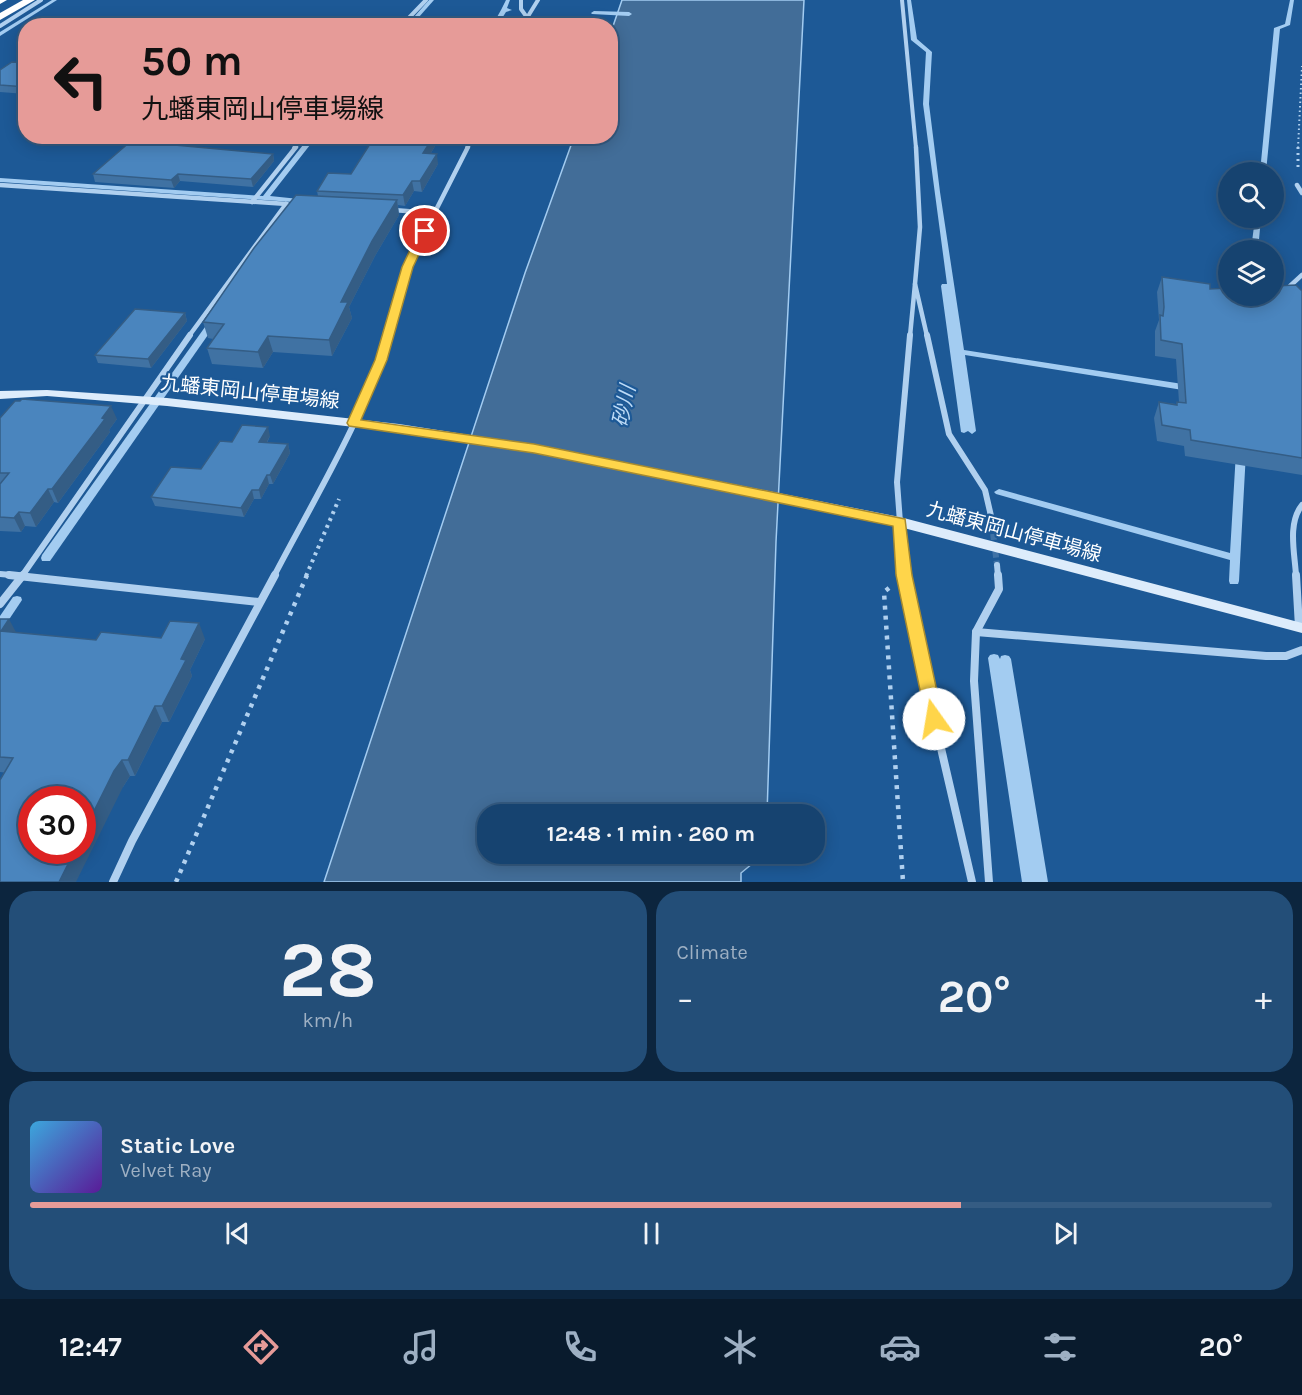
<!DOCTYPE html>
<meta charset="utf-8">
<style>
:root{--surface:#164370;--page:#234e78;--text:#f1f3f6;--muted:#9eb0c3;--line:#355c83;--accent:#e69b98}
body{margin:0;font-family:Karla,"Noto Sans JP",sans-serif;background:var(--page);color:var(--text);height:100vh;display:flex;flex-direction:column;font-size:22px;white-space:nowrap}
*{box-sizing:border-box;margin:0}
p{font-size:20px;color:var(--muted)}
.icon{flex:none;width:33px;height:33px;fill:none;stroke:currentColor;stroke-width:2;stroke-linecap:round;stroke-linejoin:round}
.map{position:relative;height:882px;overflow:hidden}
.side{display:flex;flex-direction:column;gap:9px;padding:9px;background:#0c253e;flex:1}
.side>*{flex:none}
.banner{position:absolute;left:18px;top:18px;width:600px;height:126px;border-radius:24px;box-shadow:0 3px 15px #0003,0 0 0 2px var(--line);background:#e69b98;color:#111;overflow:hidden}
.tools{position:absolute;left:1218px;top:162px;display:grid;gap:12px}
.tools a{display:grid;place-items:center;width:66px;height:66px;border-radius:50%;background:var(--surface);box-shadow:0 3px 15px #0003,0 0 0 2px var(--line);font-size:30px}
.speed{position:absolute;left:18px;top:786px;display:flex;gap:12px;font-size:30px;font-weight:700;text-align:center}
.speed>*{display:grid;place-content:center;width:78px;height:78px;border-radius:50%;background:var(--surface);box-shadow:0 3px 15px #0003,0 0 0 2px var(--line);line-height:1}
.speed .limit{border:9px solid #d22;background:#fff;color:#111}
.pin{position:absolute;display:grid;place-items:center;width:51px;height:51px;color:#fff;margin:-26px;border:3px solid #fff;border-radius:50%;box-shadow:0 2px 6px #0007}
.me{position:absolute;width:66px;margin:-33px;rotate:347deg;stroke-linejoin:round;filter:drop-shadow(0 0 4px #0008)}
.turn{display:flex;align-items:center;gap:21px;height:126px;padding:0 24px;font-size:27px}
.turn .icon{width:78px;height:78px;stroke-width:2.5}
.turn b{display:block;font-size:42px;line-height:51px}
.big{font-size:45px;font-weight:700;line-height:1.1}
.side .widget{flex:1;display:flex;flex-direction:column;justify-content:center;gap:9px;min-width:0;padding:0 21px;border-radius:24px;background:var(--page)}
.side .dial{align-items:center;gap:0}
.dial b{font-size:78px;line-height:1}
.song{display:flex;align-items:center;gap:18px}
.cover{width:72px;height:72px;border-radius:9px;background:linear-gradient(135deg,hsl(200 70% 55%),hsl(270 70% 35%))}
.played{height:6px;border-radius:3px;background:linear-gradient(90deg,var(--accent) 75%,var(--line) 75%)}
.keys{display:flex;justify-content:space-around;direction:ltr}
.heat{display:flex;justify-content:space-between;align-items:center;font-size:33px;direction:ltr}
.side .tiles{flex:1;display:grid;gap:9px;grid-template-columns:1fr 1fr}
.widget:last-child{grid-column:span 2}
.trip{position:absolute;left:477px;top:804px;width:348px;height:60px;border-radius:24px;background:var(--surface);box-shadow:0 3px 15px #0003,0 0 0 2px var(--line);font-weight:700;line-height:60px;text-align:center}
.menu{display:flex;height:96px;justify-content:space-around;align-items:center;background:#091b2d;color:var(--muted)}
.menu .icon{width:42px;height:42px}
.menu .current{color:var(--accent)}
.menu b{font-size:27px;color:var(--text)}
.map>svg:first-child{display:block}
.water{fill:#426d98;stroke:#a3ccf1;stroke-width:1.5}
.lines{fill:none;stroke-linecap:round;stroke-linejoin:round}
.stream{fill:#a3ccf1;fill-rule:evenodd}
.street-tunnel{stroke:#3f72a6;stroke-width:6;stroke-dasharray:6 3;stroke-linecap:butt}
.path-far3{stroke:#b0d0ef;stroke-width:2;stroke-dasharray:1.5 3;stroke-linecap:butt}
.path-far2{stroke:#b0d0ef;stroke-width:3;stroke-dasharray:2 4;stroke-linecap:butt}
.path-far1{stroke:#b0d0ef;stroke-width:4;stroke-dasharray:3 4.5;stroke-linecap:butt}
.path{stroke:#b0d0ef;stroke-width:4.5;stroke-dasharray:4 6;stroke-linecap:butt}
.street-far3{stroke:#b0d0ef;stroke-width:4}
.street-far2{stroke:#b0d0ef;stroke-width:4.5}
.street-far1{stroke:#b0d0ef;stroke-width:6}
.street{stroke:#b0d0ef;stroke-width:8}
.secondary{fill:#ddecfb;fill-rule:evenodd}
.highway{fill:#fff;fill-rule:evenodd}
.wall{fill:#4072a3}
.shaded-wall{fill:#345d85}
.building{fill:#4a85be;stroke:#345d85;stroke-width:1.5}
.route{fill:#ffd54a;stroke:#a68a30;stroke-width:1.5}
.labels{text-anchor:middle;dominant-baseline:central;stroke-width:4.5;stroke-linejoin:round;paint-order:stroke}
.street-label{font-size:20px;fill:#fff;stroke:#1d5996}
.water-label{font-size:21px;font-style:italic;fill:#bcdaf6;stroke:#1d5996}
</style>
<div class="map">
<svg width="1302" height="882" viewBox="0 0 1302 882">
<rect width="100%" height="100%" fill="#1d5996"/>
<polygon class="water" points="622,0 804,0 776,542 767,814 488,814 488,854 764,854 741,873 741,882 324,882 525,273 574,137 610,136 611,32"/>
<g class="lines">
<g class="stream">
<polygon points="52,0 57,0 0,36 0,32"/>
<polygon points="429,0 434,0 411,26 406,26"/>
<polygon points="506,0 510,0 507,8 512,10 506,12 497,26 492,26 501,10"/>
<polygon points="907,0 911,0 917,39 932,52 929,104 940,192 964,350 1189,385 1192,386 1193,388 1192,390 1189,391 965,355 976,431 972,434 968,431 964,433 961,432 941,286 942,284 947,284 923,104 926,52 911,40"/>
<polygon points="1290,0 1294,0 1290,25 1280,29 1266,172 1260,172 1274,28 1285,24"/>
<polygon points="594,11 629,12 632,14 629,16 592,14 591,13"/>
<polygon points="310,136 317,136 270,196 299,199 300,200 296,206 294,207 291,205 293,202 0,182 0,178 263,196"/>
<polygon points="1255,218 1261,218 1258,250 1251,250"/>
<polygon points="210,320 216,320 217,322 50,561 42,561 41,558 42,555"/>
<polygon points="1241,449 1246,452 1239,581 1238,584 1230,584 1229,581 1230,560 996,494 994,492 999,489 1230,553 1236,452"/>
<polygon points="17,596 21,597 22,600 4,627 0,628 0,616 13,597"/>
<polygon points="994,654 998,655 1000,659 1001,656 1005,655 1009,656 1011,659 1048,882 1022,882 988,658 990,655"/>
</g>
<polyline class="street-tunnel" points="991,516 997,565"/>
<polyline class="path-far3" points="1298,148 1302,66"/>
<polyline class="path-far2" points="1298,147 1298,170"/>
<polyline class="path-far1" points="306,576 339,499"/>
<g class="path">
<polyline points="889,588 884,592 903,882"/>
<polyline points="176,882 307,575"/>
</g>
<g class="street-far3">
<polyline points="521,0 521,9 526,16"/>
<polyline points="902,0 916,148"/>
<polyline points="0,26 41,0"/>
<polyline points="401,26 426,0"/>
<polyline points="522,26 538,0"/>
<polyline points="294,148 304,136"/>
<polyline points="467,148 473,136"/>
</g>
<g class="street-far2">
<polyline points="916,147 920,227 915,284 927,336"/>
<polyline points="0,185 287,204"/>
<polyline points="1297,185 1302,193"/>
<polyline points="252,202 296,147"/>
<polyline points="393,210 433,213"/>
<polyline points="1302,275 1290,286 1302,304"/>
<polyline points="189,336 286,204"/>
<polyline points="388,336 407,267 468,147"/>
<polyline points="910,336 915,284"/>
</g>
<g class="street-far1">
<polyline points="927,335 949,434 985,490 991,516"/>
<polyline points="997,565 998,576"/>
<polyline points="0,574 23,576"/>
<polyline points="22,576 190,335"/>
<path d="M274 576C313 501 366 415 388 335"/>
<polyline points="904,576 897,482 910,335"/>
<path d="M1296 576C1295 554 1287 524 1302 505"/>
</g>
<g class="street">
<polyline points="9,575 259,602"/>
<polyline points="904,575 918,649 972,882"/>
<polyline points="1296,575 1299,627"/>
<polyline points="0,604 23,575"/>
<polyline points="976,632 1266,656 1286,656 1302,650"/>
<polyline points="113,882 132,841 275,575"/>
<polyline points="989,882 974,681 976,632 999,589 998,575"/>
</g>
<polygon class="secondary" points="47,390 167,398 399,424 534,445 900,517 1302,623 1302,633 900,527 534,453 399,432 167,406 47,396 0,399 0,391"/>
<g class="highway">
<polygon points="0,0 7,0 0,4"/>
<polygon points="23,0 35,0 0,20 0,13"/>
</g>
</g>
<g class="wall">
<polygon points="26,63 26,94 0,92 0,70"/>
<polygon points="362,136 441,136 431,153 438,164 422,192 414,191 405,206 398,205 399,215 375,256 349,307 352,318 332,356 273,352 263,368 212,364 207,348 213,339 208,338 203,322 318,196 317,191 351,174 375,137"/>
<polygon points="273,154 274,161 253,187 180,181 174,188 95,182 93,174"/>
<polygon points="1162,277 1210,289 1302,291 1302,475 1185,456 1184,446 1157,441 1154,418 1159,402 1176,404 1177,402 1179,402 1176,359 1155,356 1155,331 1159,320 1157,292"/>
<polygon points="185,313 187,321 151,368 98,363 95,355"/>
<polygon points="0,418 117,419 109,430 110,432 58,503 54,502 36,527 25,526 21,532 0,531"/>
<polygon points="270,436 267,443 288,444 290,453 273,484 269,484 261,499 254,499 244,517 155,506 151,497 201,469"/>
<polygon points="0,619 16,633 96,640 161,638 205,639 190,670 192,676 169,722 162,722 135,776 130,776 123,787 0,772"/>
</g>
<g class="shaded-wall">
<polygon points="434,136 441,136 425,163 423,153"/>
<polygon points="273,154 274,161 253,187 251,179"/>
<polygon points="437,154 438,164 422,192 420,181"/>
<polygon points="178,174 180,181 174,188 171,180"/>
<polygon points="412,181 414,191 405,206 403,195"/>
<polygon points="397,200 399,215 375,256 349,307 352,318 332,356 329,340 341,302 372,241"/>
<polygon points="185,313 187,321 151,368 148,359"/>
<polygon points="268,336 273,352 263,368 258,352"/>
<polygon points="111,406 117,419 109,430 110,432 58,503 52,489"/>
<polygon points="268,427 270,436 262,451 259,442"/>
<polygon points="288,444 290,453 273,484 270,475"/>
<polygon points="267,475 269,484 261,499 259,490"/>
<polygon points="48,489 54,502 36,527 30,513"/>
<polygon points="252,490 254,499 244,517 241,508"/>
<polygon points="19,512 25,526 21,532 14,518"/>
<polygon points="9,619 18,636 1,631"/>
<polygon points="199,623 205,639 190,670 192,676 169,722 162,706 181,659"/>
<polygon points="155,706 162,722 135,776 128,760"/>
<polygon points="122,760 130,776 123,787 76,882 59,882 75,850 82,850 82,835 114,771"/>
</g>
<g class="building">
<polygon points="12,62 26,63 26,87 0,85 0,70"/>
<polygon points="375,136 434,136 423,153 437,154 420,181 412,181 403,195 317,191 328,173 351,174"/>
<polygon points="131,141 273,154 251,179 178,174 171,180 93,174"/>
<polygon points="296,195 397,200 372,241 341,302 348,302 329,340 268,336 258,352 207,348 224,324 203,322 254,248"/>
<polygon points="1162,277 1210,284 1210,289 1228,288 1228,296 1274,296 1274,286 1296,285 1302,291 1302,458 1191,440 1190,430 1162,425 1159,402 1177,405 1177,402 1186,403 1182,344 1161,340 1160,315 1163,316 1164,307"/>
<polygon points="135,309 185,313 148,359 95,355"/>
<polygon points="22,399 111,406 102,418 105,419 52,489 48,489 30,513 19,512 14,518 0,517 0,484 9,473 0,473 0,418 15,401 20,401"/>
<polygon points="242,425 268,427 259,442 288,444 270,475 267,475 259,490 252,490 241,508 151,497 171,467 201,469 220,441 232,442"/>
<polygon points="0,619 9,619 1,631 96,640 101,632 161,638 170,621 199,623 181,659 186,660 162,706 155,706 128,760 122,760 114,771 82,835 82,800 32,800 32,850 75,850 59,882 0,882 0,780 13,758 0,757"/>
</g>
<polygon class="route" points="425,228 430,231 413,267 387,360 361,420 534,444 905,519 912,575 943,719 941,724 934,726 928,724 926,719 896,575 893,526 534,453 349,426 347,423 375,360 402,267 419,231"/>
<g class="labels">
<g class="street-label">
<text transform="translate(250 392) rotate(6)">九蟠東岡山停車場線</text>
<text transform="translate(1014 532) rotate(15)">九蟠東岡山停車場線</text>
</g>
<g class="water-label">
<text transform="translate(624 406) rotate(-78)">砂川</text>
</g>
</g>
</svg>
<div class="tools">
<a><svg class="icon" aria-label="search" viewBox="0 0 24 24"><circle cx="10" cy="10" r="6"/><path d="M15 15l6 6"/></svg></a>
<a><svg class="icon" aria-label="layers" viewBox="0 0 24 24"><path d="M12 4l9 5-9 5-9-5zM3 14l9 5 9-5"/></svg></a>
</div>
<div class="speed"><div class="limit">30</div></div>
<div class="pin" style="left:425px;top:231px;background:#d93025"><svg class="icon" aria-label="arrive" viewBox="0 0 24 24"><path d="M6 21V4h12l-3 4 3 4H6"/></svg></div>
<svg class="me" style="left:934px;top:719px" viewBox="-20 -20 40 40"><circle r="19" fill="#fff"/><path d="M0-13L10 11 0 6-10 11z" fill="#ffd54a"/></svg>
<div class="trip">12:48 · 1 min · 260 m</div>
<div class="banner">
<div class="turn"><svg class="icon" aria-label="left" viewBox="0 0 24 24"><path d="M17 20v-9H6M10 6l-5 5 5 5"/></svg><div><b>50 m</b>九蟠東岡山停車場線</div></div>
</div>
</div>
<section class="side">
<div class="tiles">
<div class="widget dial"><b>28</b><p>km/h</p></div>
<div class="widget"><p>Climate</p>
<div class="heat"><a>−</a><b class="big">20°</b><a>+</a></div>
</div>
<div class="widget">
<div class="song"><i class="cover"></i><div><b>Static Love</b><p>Velvet Ray</p></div></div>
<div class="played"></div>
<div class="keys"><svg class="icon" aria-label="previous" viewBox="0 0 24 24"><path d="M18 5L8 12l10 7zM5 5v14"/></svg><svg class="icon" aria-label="pause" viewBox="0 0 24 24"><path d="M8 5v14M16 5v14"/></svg><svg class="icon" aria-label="next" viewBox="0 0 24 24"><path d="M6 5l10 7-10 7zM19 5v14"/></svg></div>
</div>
</div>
</section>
<nav class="menu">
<b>12:47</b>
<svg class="icon current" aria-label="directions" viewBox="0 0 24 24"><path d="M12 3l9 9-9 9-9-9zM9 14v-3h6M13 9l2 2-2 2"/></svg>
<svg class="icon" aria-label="music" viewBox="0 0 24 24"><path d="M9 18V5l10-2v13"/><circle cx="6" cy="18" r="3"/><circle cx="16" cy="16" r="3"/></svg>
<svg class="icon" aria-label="phone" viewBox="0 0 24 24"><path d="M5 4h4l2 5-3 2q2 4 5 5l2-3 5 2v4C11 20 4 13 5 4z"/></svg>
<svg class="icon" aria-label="climate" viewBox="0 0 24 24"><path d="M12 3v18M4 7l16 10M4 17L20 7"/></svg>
<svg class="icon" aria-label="car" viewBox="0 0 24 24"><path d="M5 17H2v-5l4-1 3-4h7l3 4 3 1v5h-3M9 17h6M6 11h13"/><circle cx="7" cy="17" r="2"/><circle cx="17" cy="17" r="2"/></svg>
<svg class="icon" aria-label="filters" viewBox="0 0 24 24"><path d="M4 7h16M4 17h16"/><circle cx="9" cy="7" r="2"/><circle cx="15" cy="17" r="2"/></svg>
<b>20°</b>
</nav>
